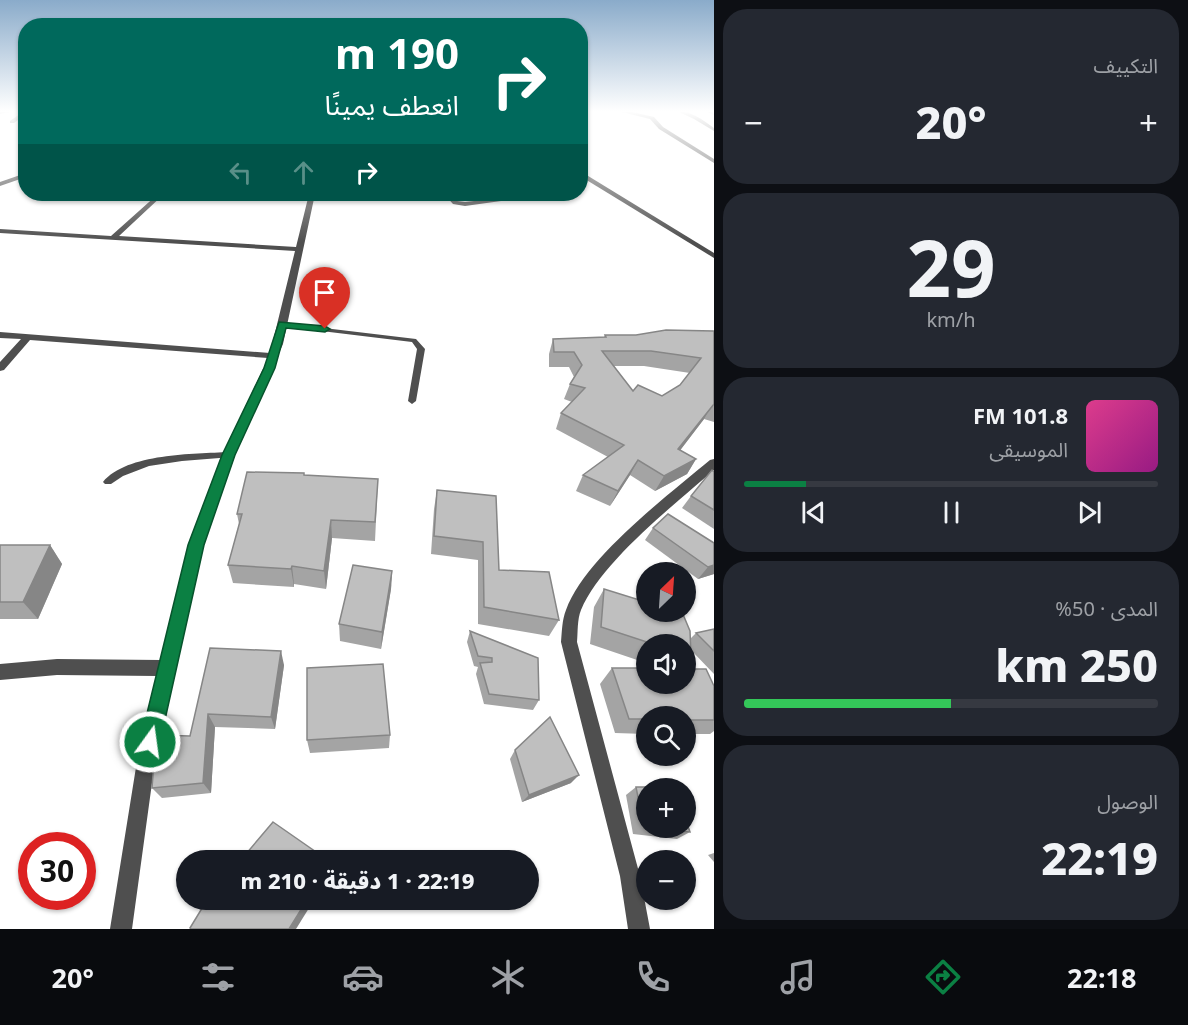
<!DOCTYPE html>
<html lang="ar">
<meta charset="utf-8">
<style>
:root{--surface:#171b24;--page:#242831;--text:#f1f3f6;--muted:#9ea1a6;--line:#363941;--accent:#0b8043}
body{margin:0;font-family:"Noto Sans","Noto Sans Arabic",sans-serif;background:var(--page);color:var(--text);direction:rtl;height:100vh;display:flex;flex-direction:column;font-size:22px;white-space:nowrap}
*{box-sizing:border-box;margin:0}
p{font-size:20px;color:var(--muted)}
.icon{flex:none;width:33px;height:33px;fill:none;stroke:currentColor;stroke-width:2;stroke-linecap:round;stroke-linejoin:round}
.map{position:relative;flex:1;overflow:hidden;direction:ltr}
.details{display:flex;flex-direction:column;gap:9px;padding:9px;background:#0d0f14;width:474px}
.details>*{flex:none}
.top-card{position:absolute;left:18px;top:18px;width:570px;height:183px;border-radius:24px;box-shadow:0 2px 4px #0004;direction:rtl;background:#00695c;color:#fff;overflow:hidden}
.needle{width:39px;rotate:25deg}
.controls{position:absolute;left:636px;top:562px;display:grid;gap:12px}
.controls a{display:grid;place-items:center;width:60px;height:60px;border-radius:50%;background:var(--surface);box-shadow:0 2px 4px #0004;font-size:30px}
.speed{position:absolute;left:18px;top:832px;display:flex;gap:12px;font-size:30px;font-weight:700;text-align:center}
.speed>*{display:grid;place-content:center;width:78px;height:78px;border-radius:50%;background:var(--surface);box-shadow:0 2px 4px #0004;line-height:1}
.speed .limit{border:9px solid #d22;background:#fff;color:#111}
.pin{position:absolute;display:grid;place-items:center;width:51px;height:51px;color:#fff;margin:-62px -26px;border-radius:50% 50% 50% 0;rotate:-45deg;box-shadow:0 0 6px #0007}
.pin .icon{rotate:45deg}
.me{position:absolute;width:66px;margin:-33px;rotate:14deg;stroke-linejoin:round;filter:drop-shadow(0 0 4px #0008)}
.turn{display:flex;align-items:center;gap:21px;height:126px;padding:0 30px;font-size:27px}
.turn .icon{width:78px;height:78px;stroke-width:2.5}
.turn b{display:block;font-size:42px;line-height:51px}
.lanes{display:flex;align-items:center;height:57px;padding:0 30px;background:#0003;justify-content:center;gap:30px;direction:ltr}
.lanes .off{opacity:.35}
.big{font-size:45px;font-weight:800;line-height:1.1}
.details .widget{flex:1;display:flex;flex-direction:column;justify-content:center;gap:9px;min-width:0;padding:0 21px;border-radius:24px;background:var(--page)}
.details .dial{align-items:center;gap:0}
.dial b{font-size:78px;line-height:1}
.song{display:flex;align-items:center;gap:18px}
.cover{width:72px;height:72px;border-radius:9px;background:linear-gradient(135deg,hsl(330 70% 55%),hsl(310 70% 35%))}
.played{height:6px;border-radius:3px;background:linear-gradient(90deg,var(--accent) 15%,var(--line) 15%)}
.keys{display:flex;justify-content:space-around;direction:ltr}
.heat{display:flex;justify-content:space-between;align-items:center;font-size:33px;direction:ltr}
.charge{height:9px;border-radius:4px;background:linear-gradient(90deg,#34c759 50%,var(--line) 0)}
.trip{position:absolute;left:176px;top:850px;width:363px;height:60px;border-radius:30px;background:var(--surface);box-shadow:0 2px 4px #0004;font-weight:800;line-height:60px;text-align:center;direction:rtl}
.tab-bar{display:flex;height:96px;justify-content:space-around;align-items:center;background:#090b0e;color:var(--muted)}
.tab-bar .icon{width:42px;height:42px}
.tab-bar .selected{color:var(--accent)}
.tab-bar b{font-size:27px;color:var(--text)}
main{display:flex;flex:1;min-height:0}
.map>svg:first-child{display:block}
.lines{fill:none;stroke-linecap:round;stroke-linejoin:round}
.service{fill:#4f4f4f;fill-rule:evenodd}
.minor{fill:#4f4f4f;fill-rule:evenodd}
.tertiary{fill:#4f4f4f;fill-rule:evenodd}
.wall{fill:#a4a4a4;fill-rule:evenodd}
.shaded-wall{fill:#868686}
.building{fill:#bfbfbf;stroke:#868686;stroke-width:1.5;fill-rule:evenodd}
.route{fill:#0b8043;stroke:#07532c;stroke-width:1.5}
</style>
<main>
<section class="details">
<div class="widget"><p>التكييف</p>
<div class="heat"><a>−</a><b class="big">20°</b><a>+</a></div>
</div>
<div class="widget dial"><b>29</b><p>km/h</p></div>
<div class="widget">
<div class="song"><i class="cover"></i><div><b>101.8 FM</b><p>الموسيقى</p></div></div>
<div class="played"></div>
<div class="keys"><svg class="icon" aria-label="previous" viewBox="0 0 24 24"><path d="M18 5L8 12l10 7zM5 5v14"/></svg><svg class="icon" aria-label="pause" viewBox="0 0 24 24"><path d="M8 5v14M16 5v14"/></svg><svg class="icon" aria-label="next" viewBox="0 0 24 24"><path d="M6 5l10 7-10 7zM19 5v14"/></svg></div>
</div>
<div class="widget"><p>المدى · 50%</p><b class="big">250 km</b><div class="charge"></div></div>
<div class="widget"><p>الوصول</p><b class="big">22:19</b></div>
</section>
<div class="map">
<svg width="714" height="929" viewBox="0 0 714 929">
<rect width="100%" height="100%" fill="#fff"/>
<g class="lines">
<g class="service">
<polygon points="282,323 416,339 425,349 416,401 412,404 408,401 417,349 412,342 280,326 280,324"/>
<path d="M229 452 232 453 233 455 232 457 182 461 149 466 123 476 111 484H105L103 482C127 453 194 454 229 452Z"/>
</g>
<g class="minor">
<polygon points="24,111 26,111 26,114 14,123 10,123 10,121"/>
<polygon points="618,111 628,111 654,117 663,127 714,159 714,163 659,129 650,119"/>
<path d="M677 111C691 111 703 120 714 128V131L694 119Z"/>
<polygon points="580,171 714,253 714,258 580,176"/>
<polygon points="26,173 26,177 0,186 0,182"/>
<polygon points="158,194 164,194 119,236 296,247 309,194 315,194 283,344 235,455 203,545 155,761 132,929 110,929 137,761 157,676 57,675 0,680 0,664 57,659 161,660 189,545 223,455 268,358 30,340 4,370 0,371 0,362 21,339 0,338 0,332 270,353 295,251 0,233 0,229 111,236"/>
<polygon points="444,194 450,194 457,201 465,202 536,194 550,194 465,206 453,204"/>
<path d="M714 459V470C675 504 601 562 581 610 577 620 578 632 577 642L640 876 650 929H628L620 876 561 642C562 631 562 620 566 610 585 558 667 496 710 460Z"/>
</g>
<g class="tertiary">
<polygon points="14,111 0,114 0,112"/>
<polygon points="712,111 714,115 705,111"/>
</g>
</g>
<g class="wall">
<path d="M714 331V422L704 419 680 450 696 459 687 474 655 491 630 475 610 506 576 491 583 475 608 457 556 429 561 413 572 402 564 399 570 384 574 377 569 367H549V354L553 339 604 337 605 335H636ZM614 366H644L690 373 680 385 662 396 633 391Z"/>
<polygon points="714,472 714,529 682,508 691,496"/>
<polygon points="304,476 378,479 375,541 332,538 326,589 294,584 294,587 233,583 228,565 239,524 237,514"/>
<polygon points="437,490 496,496 499,570 559,620 549,636 478,624 478,560 431,554 434,509"/>
<polygon points="653,528 714,543 714,574 698,579 645,540"/>
<polygon points="0,545 50,545 62,564 38,619 0,619"/>
<polygon points="392,571 391,589 381,649 340,641 339,624"/>
<polygon points="604,589 690,639 696,633 714,629 714,674 691,650 691,656 686,662 686,645 646,645 646,663 590,644 594,607"/>
<polygon points="470,631 539,700 533,710 484,704 476,674 478,667 474,666 467,642"/>
<polygon points="210,648 284,665 275,729 215,727 211,793 162,798 152,788 190,736"/>
<polygon points="612,668 714,686 714,731 710,734 686,734 686,717 646,717 646,734 615,733 600,684"/>
<polygon points="390,735 389,748 310,753 307,740"/>
<polygon points="515,750 571,783 522,802 510,759"/>
<polygon points="636,787 690,832 677,839 633,834 626,795"/>
<polygon points="714,853 714,862 708,855"/>
</g>
<g class="shaded-wall">
<polygon points="713,403 704,419 669,465 678,449"/>
<polygon points="696,459 687,474 655,491 664,476"/>
<polygon points="638,460 630,475 610,506 618,491"/>
<polygon points="331,520 332,538 326,589 324,571"/>
<polygon points="50,545 62,564 38,619 23,602"/>
<polygon points="714,565 714,574 698,579 708,567"/>
<polygon points="292,566 294,584 294,587 291,569"/>
<polygon points="392,571 391,589 381,649 382,632"/>
<polygon points="281,651 284,665 275,729 271,717"/>
<polygon points="208,714 215,727 211,793 203,783"/>
<polygon points="579,775 571,783 522,802 529,795"/>
<polygon points="307,900 314,900 296,929 289,929"/>
</g>
<g class="building">
<path d="M666 330 714 331V404L678 449 696 459 664 476 638 460 618 491 583 475 624 445 561 413 585 388 570 384 582 365 574 352H554L553 339 606 337 605 335H636ZM602 351H651L701 358 680 385 662 396 638 385 633 391Z"/>
<polygon points="712,470 714,472 714,510 691,496"/>
<polygon points="247,472 304,473 304,475 378,479 375,522 331,520 324,571 292,566 291,569 228,565 242,514 237,514"/>
<polygon points="437,490 496,496 499,570 549,572 559,620 484,607 483,542 434,536"/>
<polygon points="668,514 714,543 714,565 708,567 653,528"/>
<polygon points="0,545 50,545 23,602 0,602"/>
<polygon points="353,565 392,571 382,632 339,624"/>
<polygon points="604,589 646,602 646,612 682,612 690,631 691,656 686,654 686,645 656,645 601,627"/>
<polygon points="714,629 714,651 696,633"/>
<polygon points="470,631 538,658 539,700 489,694 480,663 492,662 492,658 478,656"/>
<polygon points="210,648 281,651 271,717 208,714 203,783 152,788 156,735 190,736"/>
<polygon points="383,664 390,735 307,740 307,668"/>
<polygon points="612,668 646,668 646,684 686,684 686,669 706,669 714,686 714,720 686,720 686,717 646,717 646,719 629,719"/>
<polygon points="550,717 579,775 529,795 515,750"/>
<polygon points="636,787 673,787 674,789 646,789 646,828 644,828"/>
<polygon points="686,821 690,832 648,828 686,828"/>
<polygon points="273,822 329,861 240,861"/>
<polygon points="207,900 307,900 289,929 191,929 190,928"/>
</g>
<linearGradient id="sky" x2="0" y2="1"><stop stop-color="#8aabca"/><stop offset="0.46" stop-color="#fff"/><stop offset="1" stop-color="#fff" stop-opacity="0"/></linearGradient>
<rect width="714" height="242" fill="url(#sky)"/>
<polygon class="route" points="279,322 325,326 330,329 325,332 286,328 275,368 235,455 204,545 160,742 157,749 150,752 143,749 140,742 188,545 222,455 264,368"/>
</svg>
<div class="controls">
<a><svg class="needle" viewBox="-14 -14 28 28"><path d="M0-13l5 13h-10z" fill="#e53935"/><path d="M0 13l5-13h-10z" fill="#9ea1a6"/></svg></a>
<a><svg class="icon" aria-label="sound" viewBox="0 0 24 24"><path d="M4 9h4l5-4v14l-5-4H4zM17 9q2 3 0 6"/></svg></a>
<a><svg class="icon" aria-label="search" viewBox="0 0 24 24"><circle cx="10" cy="10" r="6"/><path d="M15 15l6 6"/></svg></a>
<a>+</a>
<a>−</a>
</div>
<div class="speed"><div class="limit">30</div></div>
<div class="pin" style="left:325px;top:329px;background:#d93025"><svg class="icon" aria-label="arrive" viewBox="0 0 24 24"><path d="M6 21V4h12l-3 4 3 4H6"/></svg></div>
<svg class="me" style="left:150px;top:742px" viewBox="-20 -20 40 40"><circle r="17" fill="#0b8043" stroke="#fff" stroke-width="3"/><path d="M0-11L8 9 0 5-8 9z" fill="#fff"/></svg>
<div class="trip">22:19 · 1 دقيقة · 210 m</div>
<div class="top-card">
<div class="turn"><svg class="icon" aria-label="right" viewBox="0 0 24 24"><path d="M7 20v-9h11M14 6l5 5-5 5"/></svg><div><b>190 m</b>انعطف يمينًا</div></div>
<div class="lanes"><svg class="icon off" aria-label="left" viewBox="0 0 24 24"><path d="M17 20v-9H6M10 6l-5 5 5 5"/></svg><svg class="icon off" aria-label="ahead" viewBox="0 0 24 24"><path d="M12 20V5M6 11l6-6 6 6"/></svg><svg class="icon" aria-label="right" viewBox="0 0 24 24"><path d="M7 20v-9h11M14 6l5 5-5 5"/></svg></div>
</div>
</div>
</main>
<nav class="tab-bar">
<b>22:18</b>
<svg class="icon selected" aria-label="directions" viewBox="0 0 24 24"><path d="M12 3l9 9-9 9-9-9zM9 14v-3h6M13 9l2 2-2 2"/></svg>
<svg class="icon" aria-label="music" viewBox="0 0 24 24"><path d="M9 18V5l10-2v13"/><circle cx="6" cy="18" r="3"/><circle cx="16" cy="16" r="3"/></svg>
<svg class="icon" aria-label="phone" viewBox="0 0 24 24"><path d="M5 4h4l2 5-3 2q2 4 5 5l2-3 5 2v4C11 20 4 13 5 4z"/></svg>
<svg class="icon" aria-label="climate" viewBox="0 0 24 24"><path d="M12 3v18M4 7l16 10M4 17L20 7"/></svg>
<svg class="icon" aria-label="car" viewBox="0 0 24 24"><path d="M5 17H2v-5l4-1 3-4h7l3 4 3 1v5h-3M9 17h6M6 11h13"/><circle cx="7" cy="17" r="2"/><circle cx="17" cy="17" r="2"/></svg>
<svg class="icon" aria-label="filters" viewBox="0 0 24 24"><path d="M4 7h16M4 17h16"/><circle cx="9" cy="7" r="2"/><circle cx="15" cy="17" r="2"/></svg>
<b>20°</b>
</nav>
